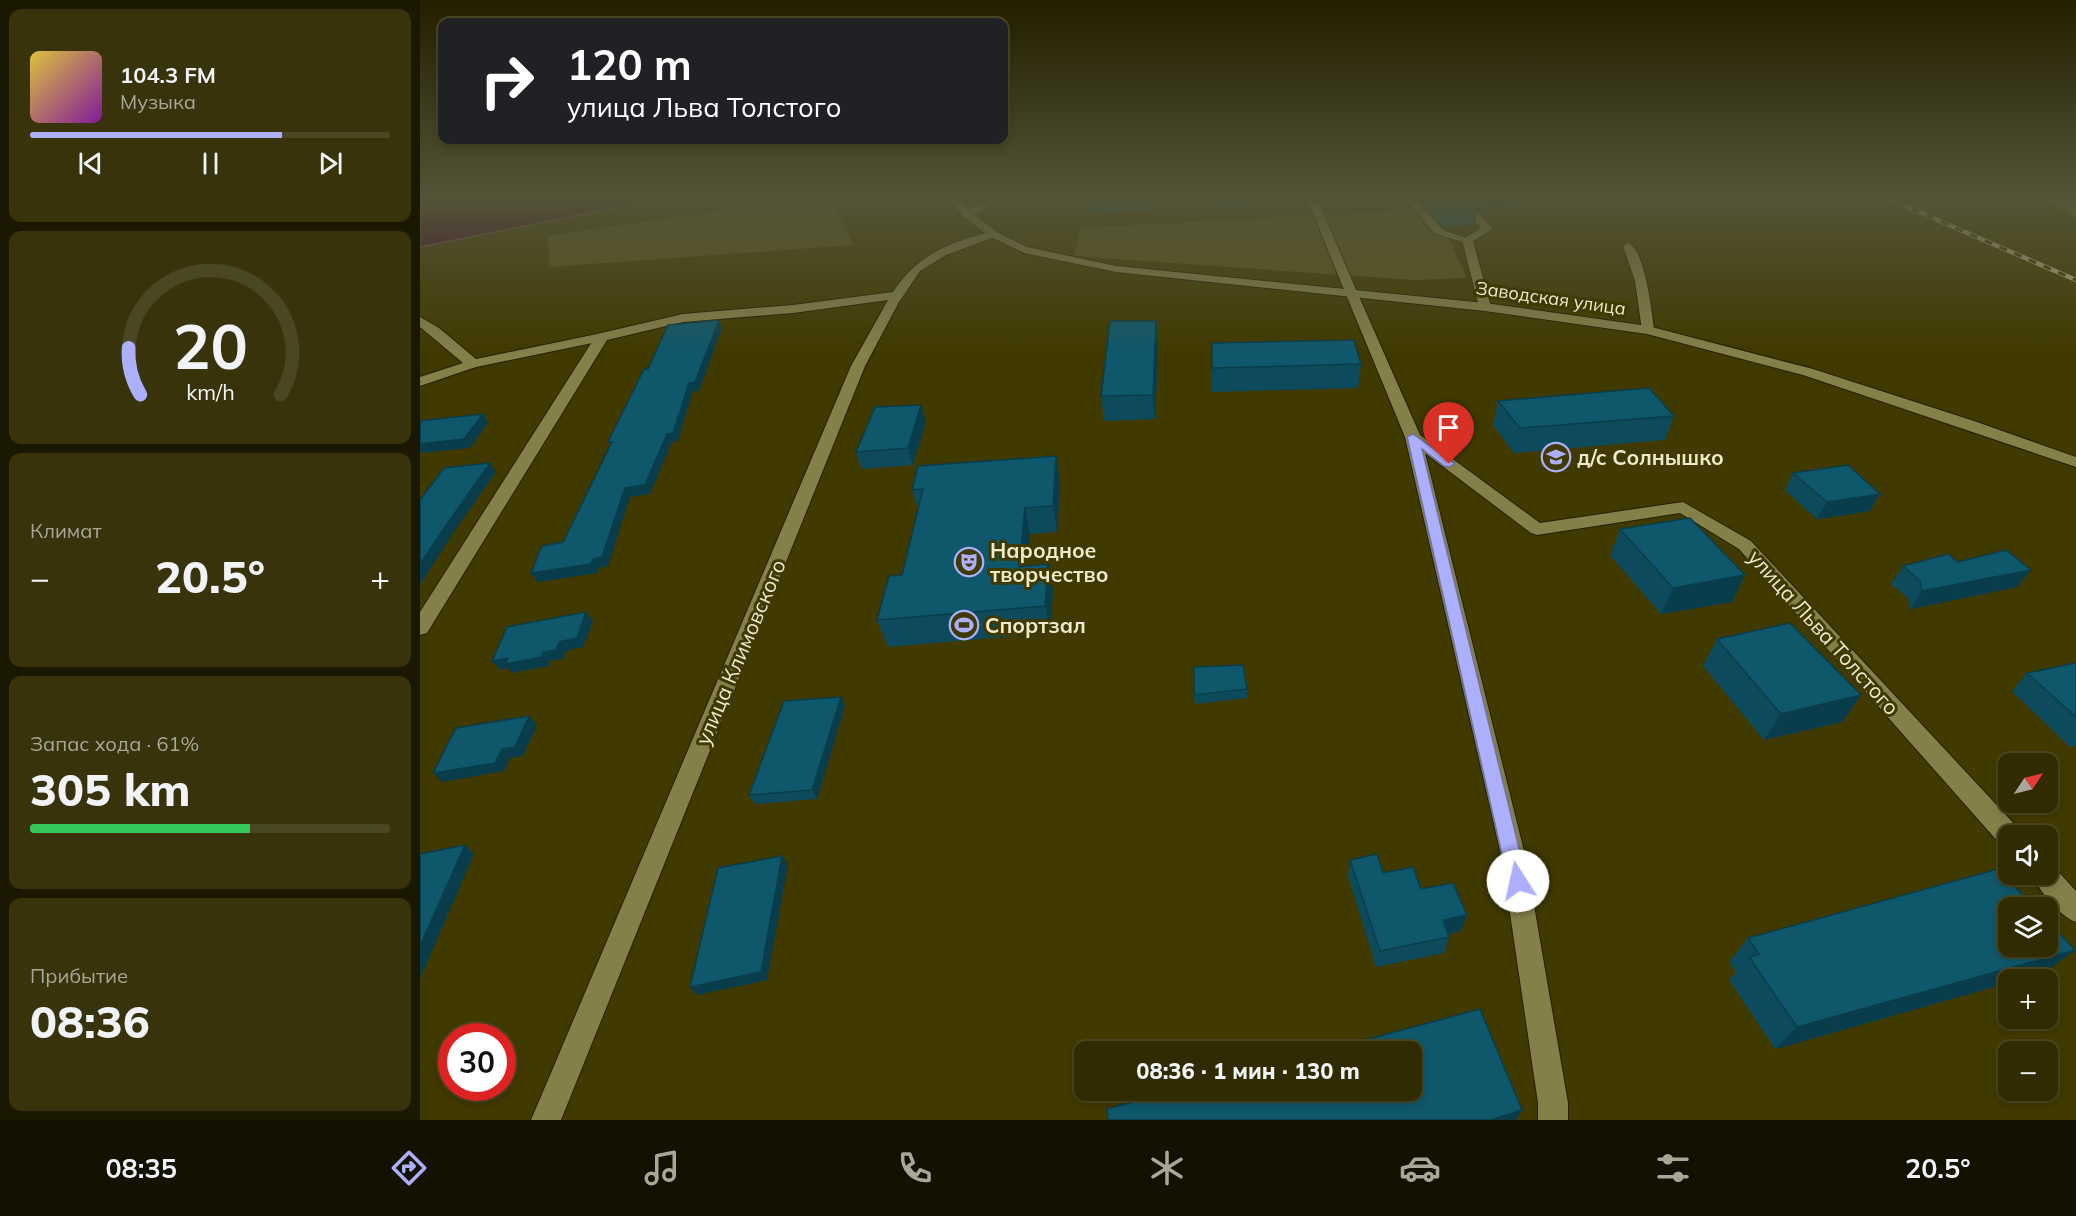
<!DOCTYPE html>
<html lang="ru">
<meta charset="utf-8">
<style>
:root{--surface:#302b00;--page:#38330a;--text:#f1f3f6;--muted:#a8a799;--line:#4b4722;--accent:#acaffb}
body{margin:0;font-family:Mulish,sans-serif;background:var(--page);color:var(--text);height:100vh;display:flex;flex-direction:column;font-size:22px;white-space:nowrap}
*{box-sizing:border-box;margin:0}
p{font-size:20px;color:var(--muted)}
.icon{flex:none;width:33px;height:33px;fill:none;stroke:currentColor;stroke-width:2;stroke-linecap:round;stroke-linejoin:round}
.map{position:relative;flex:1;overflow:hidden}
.details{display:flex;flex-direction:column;gap:9px;padding:9px;background:#1a1800;width:420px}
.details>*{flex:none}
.top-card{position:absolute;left:18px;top:18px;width:570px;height:126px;border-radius:12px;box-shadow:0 3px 9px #0003,0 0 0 2px var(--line);background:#202124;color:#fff;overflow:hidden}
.needle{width:39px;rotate:55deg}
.tools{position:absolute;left:1578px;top:753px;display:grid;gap:12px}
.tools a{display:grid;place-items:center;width:60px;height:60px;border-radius:12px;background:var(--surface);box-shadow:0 3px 9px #0003,0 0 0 2px var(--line);font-size:30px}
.speed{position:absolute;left:18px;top:1023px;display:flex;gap:12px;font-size:30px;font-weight:700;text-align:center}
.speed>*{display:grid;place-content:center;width:78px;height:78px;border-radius:50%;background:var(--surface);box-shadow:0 3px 9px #0003,0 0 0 2px var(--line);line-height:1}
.speed .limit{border:9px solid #d22;background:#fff;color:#111}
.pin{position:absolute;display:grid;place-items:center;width:51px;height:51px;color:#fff;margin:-62px -26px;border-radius:50% 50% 50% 0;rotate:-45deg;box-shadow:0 0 6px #0007}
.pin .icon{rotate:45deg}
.me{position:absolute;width:66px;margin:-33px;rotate:350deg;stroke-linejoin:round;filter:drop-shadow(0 0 4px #0008)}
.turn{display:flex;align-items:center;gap:21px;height:126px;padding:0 30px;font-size:27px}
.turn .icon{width:78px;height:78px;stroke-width:2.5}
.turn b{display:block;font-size:42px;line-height:51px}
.big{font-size:45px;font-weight:800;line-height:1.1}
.details .widget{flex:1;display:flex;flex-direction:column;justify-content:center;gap:9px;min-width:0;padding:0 21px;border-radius:12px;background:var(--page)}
.details .dial{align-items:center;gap:0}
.dial svg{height:156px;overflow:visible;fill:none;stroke:var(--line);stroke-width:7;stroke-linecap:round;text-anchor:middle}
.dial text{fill:var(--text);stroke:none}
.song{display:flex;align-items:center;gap:18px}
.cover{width:72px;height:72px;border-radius:9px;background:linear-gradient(135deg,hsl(50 70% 55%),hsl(290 70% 35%))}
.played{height:6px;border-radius:3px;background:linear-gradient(90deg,var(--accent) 70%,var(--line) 70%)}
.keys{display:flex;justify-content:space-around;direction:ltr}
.heat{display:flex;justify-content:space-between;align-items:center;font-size:33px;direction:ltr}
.charge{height:9px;border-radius:4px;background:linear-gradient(90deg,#34c759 61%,var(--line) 0)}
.trip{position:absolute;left:654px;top:1041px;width:348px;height:60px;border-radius:12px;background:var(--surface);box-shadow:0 3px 9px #0003,0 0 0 2px var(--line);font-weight:800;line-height:60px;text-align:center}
.dock{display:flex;height:96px;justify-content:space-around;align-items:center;background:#131100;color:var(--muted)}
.dock .icon{width:42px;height:42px}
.dock .selected{color:var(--accent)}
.dock b{font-size:27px;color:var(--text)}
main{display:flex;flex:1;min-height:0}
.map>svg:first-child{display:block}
.green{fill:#5a531b}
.forest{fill:#7e7421}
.water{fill:#3c012c;stroke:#71475c;stroke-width:1.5}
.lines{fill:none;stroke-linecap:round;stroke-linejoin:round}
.lane-casing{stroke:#242005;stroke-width:2}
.street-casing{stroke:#242005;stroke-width:2}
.secondary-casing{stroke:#242005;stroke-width:2}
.path{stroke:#898457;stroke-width:2;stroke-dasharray:1.5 3;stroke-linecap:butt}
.lane{fill:#857f4a;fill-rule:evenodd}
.street{fill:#857f4a;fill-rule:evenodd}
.secondary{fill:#857f4a;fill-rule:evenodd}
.rail-casing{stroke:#b7b28d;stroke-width:4.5}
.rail{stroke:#403900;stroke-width:3;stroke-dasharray:8;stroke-linecap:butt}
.wall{fill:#0d4b5c}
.shaded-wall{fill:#0a3d4b}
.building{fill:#0f576b;stroke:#0a3d4b;stroke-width:1.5}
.route{fill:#acaffb;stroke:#7072a3;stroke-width:1.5}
.labels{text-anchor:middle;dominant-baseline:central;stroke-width:6;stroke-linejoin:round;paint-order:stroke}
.far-street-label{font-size:18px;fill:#ece9cd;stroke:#403900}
.poi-label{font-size:21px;font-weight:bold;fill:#ece9cd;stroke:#403900;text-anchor:start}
.street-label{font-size:21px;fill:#ece9cd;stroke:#403900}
</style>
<main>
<section class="details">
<div class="widget">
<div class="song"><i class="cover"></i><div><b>104.3 FM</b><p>Музыка</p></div></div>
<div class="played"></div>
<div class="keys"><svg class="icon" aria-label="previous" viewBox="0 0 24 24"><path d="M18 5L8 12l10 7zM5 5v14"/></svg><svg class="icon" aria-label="pause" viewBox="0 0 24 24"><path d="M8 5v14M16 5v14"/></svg><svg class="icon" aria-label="next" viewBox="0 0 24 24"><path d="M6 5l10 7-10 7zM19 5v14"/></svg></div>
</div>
<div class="widget dial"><svg viewBox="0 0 100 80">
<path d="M14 69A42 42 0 1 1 86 69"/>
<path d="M14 69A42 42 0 0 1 8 45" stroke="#acaffb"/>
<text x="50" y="56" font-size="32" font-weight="700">20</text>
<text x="50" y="72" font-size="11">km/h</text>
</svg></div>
<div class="widget"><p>Климат</p>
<div class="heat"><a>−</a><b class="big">20.5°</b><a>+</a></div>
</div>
<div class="widget"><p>Запас хода · 61%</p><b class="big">305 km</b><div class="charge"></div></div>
<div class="widget"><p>Прибытие</p><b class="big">08:36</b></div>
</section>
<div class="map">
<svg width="1656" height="1120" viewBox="0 0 1656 1120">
<rect width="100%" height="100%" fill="#403900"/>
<g class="green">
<polygon points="397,196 410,196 433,245 129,267 128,236"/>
<polygon points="1004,209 1030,240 1047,278 993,280 654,256 660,228"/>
</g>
<polygon class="forest" points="1618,196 1656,196 1656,217 1622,199"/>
<polygon class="water" points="0,196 254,196 0,247"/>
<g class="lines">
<g class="lane-casing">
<g id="lane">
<polygon points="574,196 587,196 551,216 542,214"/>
<polygon points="886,196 896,196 937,292 935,295 931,296 925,292"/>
<polygon points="983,196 993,196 1023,230 1052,240 1047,243 1015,234"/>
<path d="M1208 243C1225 249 1232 312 1234 330L1228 334 1222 330 1215 281 1203 246Z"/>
<polygon points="0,317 19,328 56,359 182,333 189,337 182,341 56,367 0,386 0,377 43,363 0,327"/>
</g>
</g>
<g class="street-casing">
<g id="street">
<polygon points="575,196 635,196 630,199 579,201 575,200"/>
<polygon points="1032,196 1042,196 1073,229 1053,241 1071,307 1069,310 1065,311 1059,307 1042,240 1061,228"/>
<path d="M573 231 578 234 577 236 526 255 500 271 479 302 445 366 141 1120H111L431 366 468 300 373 313 263 322 187 340 7 633 0 635V612L177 334 263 314 373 305 473 292C498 254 530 242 573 231Z"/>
<polygon points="931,288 937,292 1000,435 1120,523 1263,502 1331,541 1598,828 1601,836 1588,836 1588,847 1580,844 1319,549 1260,513 1117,535 1111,533 1005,453 1106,859 1148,1103 1148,1120 1118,1120 1118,1103 1082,859 985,437 925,292"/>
<path d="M1628 864 1633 866 1656 891V922C1639 916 1619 891 1612 874H1628Z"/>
</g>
</g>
<g class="secondary-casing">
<polygon id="secondary" points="527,196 537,196 551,212 577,232 607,247 696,266 1065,303 1228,326 1393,369 1554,421 1656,457 1656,467 1383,375 1227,334 1065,311 696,272 604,253 569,236 543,216"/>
</g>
<polyline class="path" points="1629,196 1656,211"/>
<use href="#lane" class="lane"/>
<use href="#street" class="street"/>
<use href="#secondary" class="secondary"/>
<g class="rail-casing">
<polyline id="rail" points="1462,196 1656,280"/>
</g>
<use href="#rail" class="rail"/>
</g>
<g class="wall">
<polygon points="664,196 739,196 740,210 666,214"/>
<polygon points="784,196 858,196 858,204 787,208"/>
<polygon points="997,196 1043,196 1057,211 1055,225 1023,227"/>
<polygon points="1045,196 1121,196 1119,202 1060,212"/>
<polygon points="738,344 735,419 684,421 681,396"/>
<polygon points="941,364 938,388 792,392 792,368"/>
<polygon points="1078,401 1254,416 1245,440 1094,453 1073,425"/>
<polygon points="506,422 493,465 442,469 436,452"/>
<polygon points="636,456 640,482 637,532 610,534 607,566 633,591 630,633 468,647 457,620 482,575 498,509 492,490"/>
<polygon points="1373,473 1450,511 1397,519 1365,490"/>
<polygon points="1200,529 1325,575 1312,602 1241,614 1190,555"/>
<polygon points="1538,562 1597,587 1490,609 1488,598 1471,584 1483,566"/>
<polygon points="1297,639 1441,695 1422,722 1344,740 1283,666"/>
<polygon points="1656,663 1656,746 1650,747 1592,691 1607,673"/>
<polygon points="827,689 827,698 775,704 774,695"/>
<polygon points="421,697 425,706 397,799 335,804 329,795"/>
<polygon points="930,860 1001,889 1041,931 1028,934 1029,937 1024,953 956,967 928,876"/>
<polygon points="1328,938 1623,974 1602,980 1588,980 1588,983 1355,1049 1309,980 1316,972 1309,962"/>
</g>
<g class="shaded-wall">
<polygon points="1079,196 1121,196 1119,202 1060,212 1062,199"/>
<polygon points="299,320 302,328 279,391 273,391 258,441 252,442 230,494 210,497 188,566 179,568 177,573 118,582 111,573 205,488"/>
<polygon points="736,321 738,344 735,419 733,395"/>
<polygon points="501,405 506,422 493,465 488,448"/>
<polygon points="63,414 68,423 50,448 0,453 0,444"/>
<polygon points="636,456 640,482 637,532 633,506"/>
<polygon points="70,463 76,472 33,533 0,585 0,564 27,524"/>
<polygon points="1460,494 1450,511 1397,519 1407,502"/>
<polygon points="605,508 610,534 605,593 599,567"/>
<polygon points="628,564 633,591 630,633 625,606"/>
<polygon points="1611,570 1597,587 1490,609 1502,591"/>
<polygon points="1325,575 1312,602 1241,614 1253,588"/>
<polygon points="166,612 173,621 163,647 146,651 143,659 130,661 129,666 92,673 88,668 80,670 72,661 123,652 139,642"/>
<polygon points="1441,695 1422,722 1344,740 1361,714"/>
<polygon points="421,697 425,706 397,799 392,790"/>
<polygon points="109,716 117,725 103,756 90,758 84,771 22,782 13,773 82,749"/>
<polygon points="45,845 54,854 0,979 0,946"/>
<polygon points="362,856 368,865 347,980 277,995 270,987"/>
<polygon points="1047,915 1041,931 1018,936 1023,920"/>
<polygon points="1655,950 1623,974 1602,980 1588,980 1588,983 1355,1049 1377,1027"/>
<polygon points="1102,1110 1096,1120 1071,1120"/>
</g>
<g class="building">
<polygon points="1010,196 1043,196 1057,211 1025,213"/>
<polygon points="1059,196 1079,196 1062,199"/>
<polygon points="299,320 275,382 269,383 253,433 247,434 225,485 205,488 182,557 173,559 171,564 111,573 122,546 143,542 192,442 188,442 224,369 228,369 248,325"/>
<polygon points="690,321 736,321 733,395 681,396"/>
<polygon points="934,340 941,364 792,368 792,343"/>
<polygon points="1229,388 1254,416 1100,428 1078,401"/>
<polygon points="501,405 488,448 436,452 455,407"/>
<polygon points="63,414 44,439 0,444 0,421"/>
<polygon points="636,456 633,506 605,508 599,567 628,564 625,606 457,620 469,576 482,575 503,489 492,490 498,466"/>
<polygon points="70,463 27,524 0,564 0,500 24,468"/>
<polygon points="1428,465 1460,494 1407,502 1373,473"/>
<polygon points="1270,518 1325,575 1253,588 1200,529"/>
<polygon points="1586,550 1611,570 1502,591 1500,581 1483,566 1528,554 1538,562"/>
<polygon points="166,612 157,638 139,642 136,650 123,652 122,657 85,664 88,658 72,661 87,627"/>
<polygon points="1370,623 1441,695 1361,714 1297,639"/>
<polygon points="1656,663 1656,717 1607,673"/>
<polygon points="823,665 827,689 774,695 774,667"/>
<polygon points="421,697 392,790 329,795 364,701"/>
<polygon points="109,716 95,747 82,749 75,763 13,773 36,728"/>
<polygon points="45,845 0,946 0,854"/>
<polygon points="957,854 963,873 993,867 1001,889 1033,883 1047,915 1023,920 1029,937 960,951 930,860"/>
<polygon points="362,856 341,972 270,987 298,868"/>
<polygon points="1578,869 1615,908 1588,908 1588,946 1628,946 1628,921 1655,950 1377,1027 1329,957 1339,954 1328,938"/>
<polygon points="1060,1009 1102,1110 1071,1120 688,1120 687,1109 756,1090 992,1090 992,1052 901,1052"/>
</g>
<linearGradient id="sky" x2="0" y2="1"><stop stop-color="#231f00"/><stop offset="0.56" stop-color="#535437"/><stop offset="1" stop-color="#535437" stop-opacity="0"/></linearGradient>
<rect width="1656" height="353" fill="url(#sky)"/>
<polygon class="route" points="993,434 1035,464 1029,467 1024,466 1002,449 1107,881 1104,887 1098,890 1091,887 1088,881 987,437"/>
<defs>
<g id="school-ring" transform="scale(1.5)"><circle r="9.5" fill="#403900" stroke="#acaffb" stroke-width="1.5"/><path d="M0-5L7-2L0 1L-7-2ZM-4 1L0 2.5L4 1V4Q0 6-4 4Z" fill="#acaffb"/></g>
<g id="theatre-ring" transform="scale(1.5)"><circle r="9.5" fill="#403900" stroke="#acaffb" stroke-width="1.5"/><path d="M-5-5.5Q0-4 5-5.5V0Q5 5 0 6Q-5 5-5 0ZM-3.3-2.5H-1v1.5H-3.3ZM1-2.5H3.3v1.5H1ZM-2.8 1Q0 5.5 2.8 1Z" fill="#acaffb"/></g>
<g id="stadium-ring" transform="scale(1.5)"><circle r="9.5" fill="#403900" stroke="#acaffb" stroke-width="1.5"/><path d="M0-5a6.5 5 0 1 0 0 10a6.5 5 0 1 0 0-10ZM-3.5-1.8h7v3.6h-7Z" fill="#acaffb"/></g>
</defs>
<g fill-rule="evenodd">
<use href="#school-ring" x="1136" y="457"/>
<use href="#theatre-ring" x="549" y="562"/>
<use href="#stadium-ring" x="544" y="625"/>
</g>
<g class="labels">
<g class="far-street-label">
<text transform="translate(1131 298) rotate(8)">Заводская улица</text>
</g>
<g class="poi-label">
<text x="1157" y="457">д/с Солнышко</text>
<text x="570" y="550">Народное<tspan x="570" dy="24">творчество</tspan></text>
<text x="565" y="625">Спортзал</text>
</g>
<g class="street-label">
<text transform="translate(1404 632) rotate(48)">улица Льва Толстого</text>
<text transform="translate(320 652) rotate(-67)">улица Климовского</text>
</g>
</g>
</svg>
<div class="tools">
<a><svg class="needle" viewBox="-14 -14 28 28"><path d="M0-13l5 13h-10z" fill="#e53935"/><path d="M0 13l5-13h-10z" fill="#a8a799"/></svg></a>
<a><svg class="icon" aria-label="sound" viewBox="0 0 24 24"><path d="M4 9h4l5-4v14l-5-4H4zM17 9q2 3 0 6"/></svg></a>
<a><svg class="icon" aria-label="layers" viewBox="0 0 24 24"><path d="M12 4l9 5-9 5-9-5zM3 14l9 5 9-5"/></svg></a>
<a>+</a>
<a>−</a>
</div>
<div class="speed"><div class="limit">30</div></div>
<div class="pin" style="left:1029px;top:464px;background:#d93025"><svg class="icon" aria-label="arrive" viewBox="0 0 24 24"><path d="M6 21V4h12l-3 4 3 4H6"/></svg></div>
<svg class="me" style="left:1098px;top:881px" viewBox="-20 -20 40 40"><circle r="19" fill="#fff"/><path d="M0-13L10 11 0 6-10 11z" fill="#acaffb"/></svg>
<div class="trip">08:36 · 1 мин · 130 m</div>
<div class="top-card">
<div class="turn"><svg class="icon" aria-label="right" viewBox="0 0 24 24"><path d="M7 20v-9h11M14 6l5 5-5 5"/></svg><div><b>120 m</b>улица Льва Толстого</div></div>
</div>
</div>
</main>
<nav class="dock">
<b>08:35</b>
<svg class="icon selected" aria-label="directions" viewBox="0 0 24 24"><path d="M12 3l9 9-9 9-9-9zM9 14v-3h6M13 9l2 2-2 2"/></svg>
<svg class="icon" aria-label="music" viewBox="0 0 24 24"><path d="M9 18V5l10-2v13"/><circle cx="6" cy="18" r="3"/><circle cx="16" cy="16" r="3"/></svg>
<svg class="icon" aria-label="phone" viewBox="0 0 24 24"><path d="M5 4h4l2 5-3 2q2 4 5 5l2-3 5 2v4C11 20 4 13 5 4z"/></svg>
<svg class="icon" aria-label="climate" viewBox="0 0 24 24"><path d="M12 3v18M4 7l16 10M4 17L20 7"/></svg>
<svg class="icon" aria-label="car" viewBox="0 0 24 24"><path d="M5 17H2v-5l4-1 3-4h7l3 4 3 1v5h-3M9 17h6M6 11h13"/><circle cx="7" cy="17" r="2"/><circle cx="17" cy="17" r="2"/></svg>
<svg class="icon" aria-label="filters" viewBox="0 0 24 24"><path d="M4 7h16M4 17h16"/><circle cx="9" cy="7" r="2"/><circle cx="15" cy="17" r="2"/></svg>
<b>20.5°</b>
</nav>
